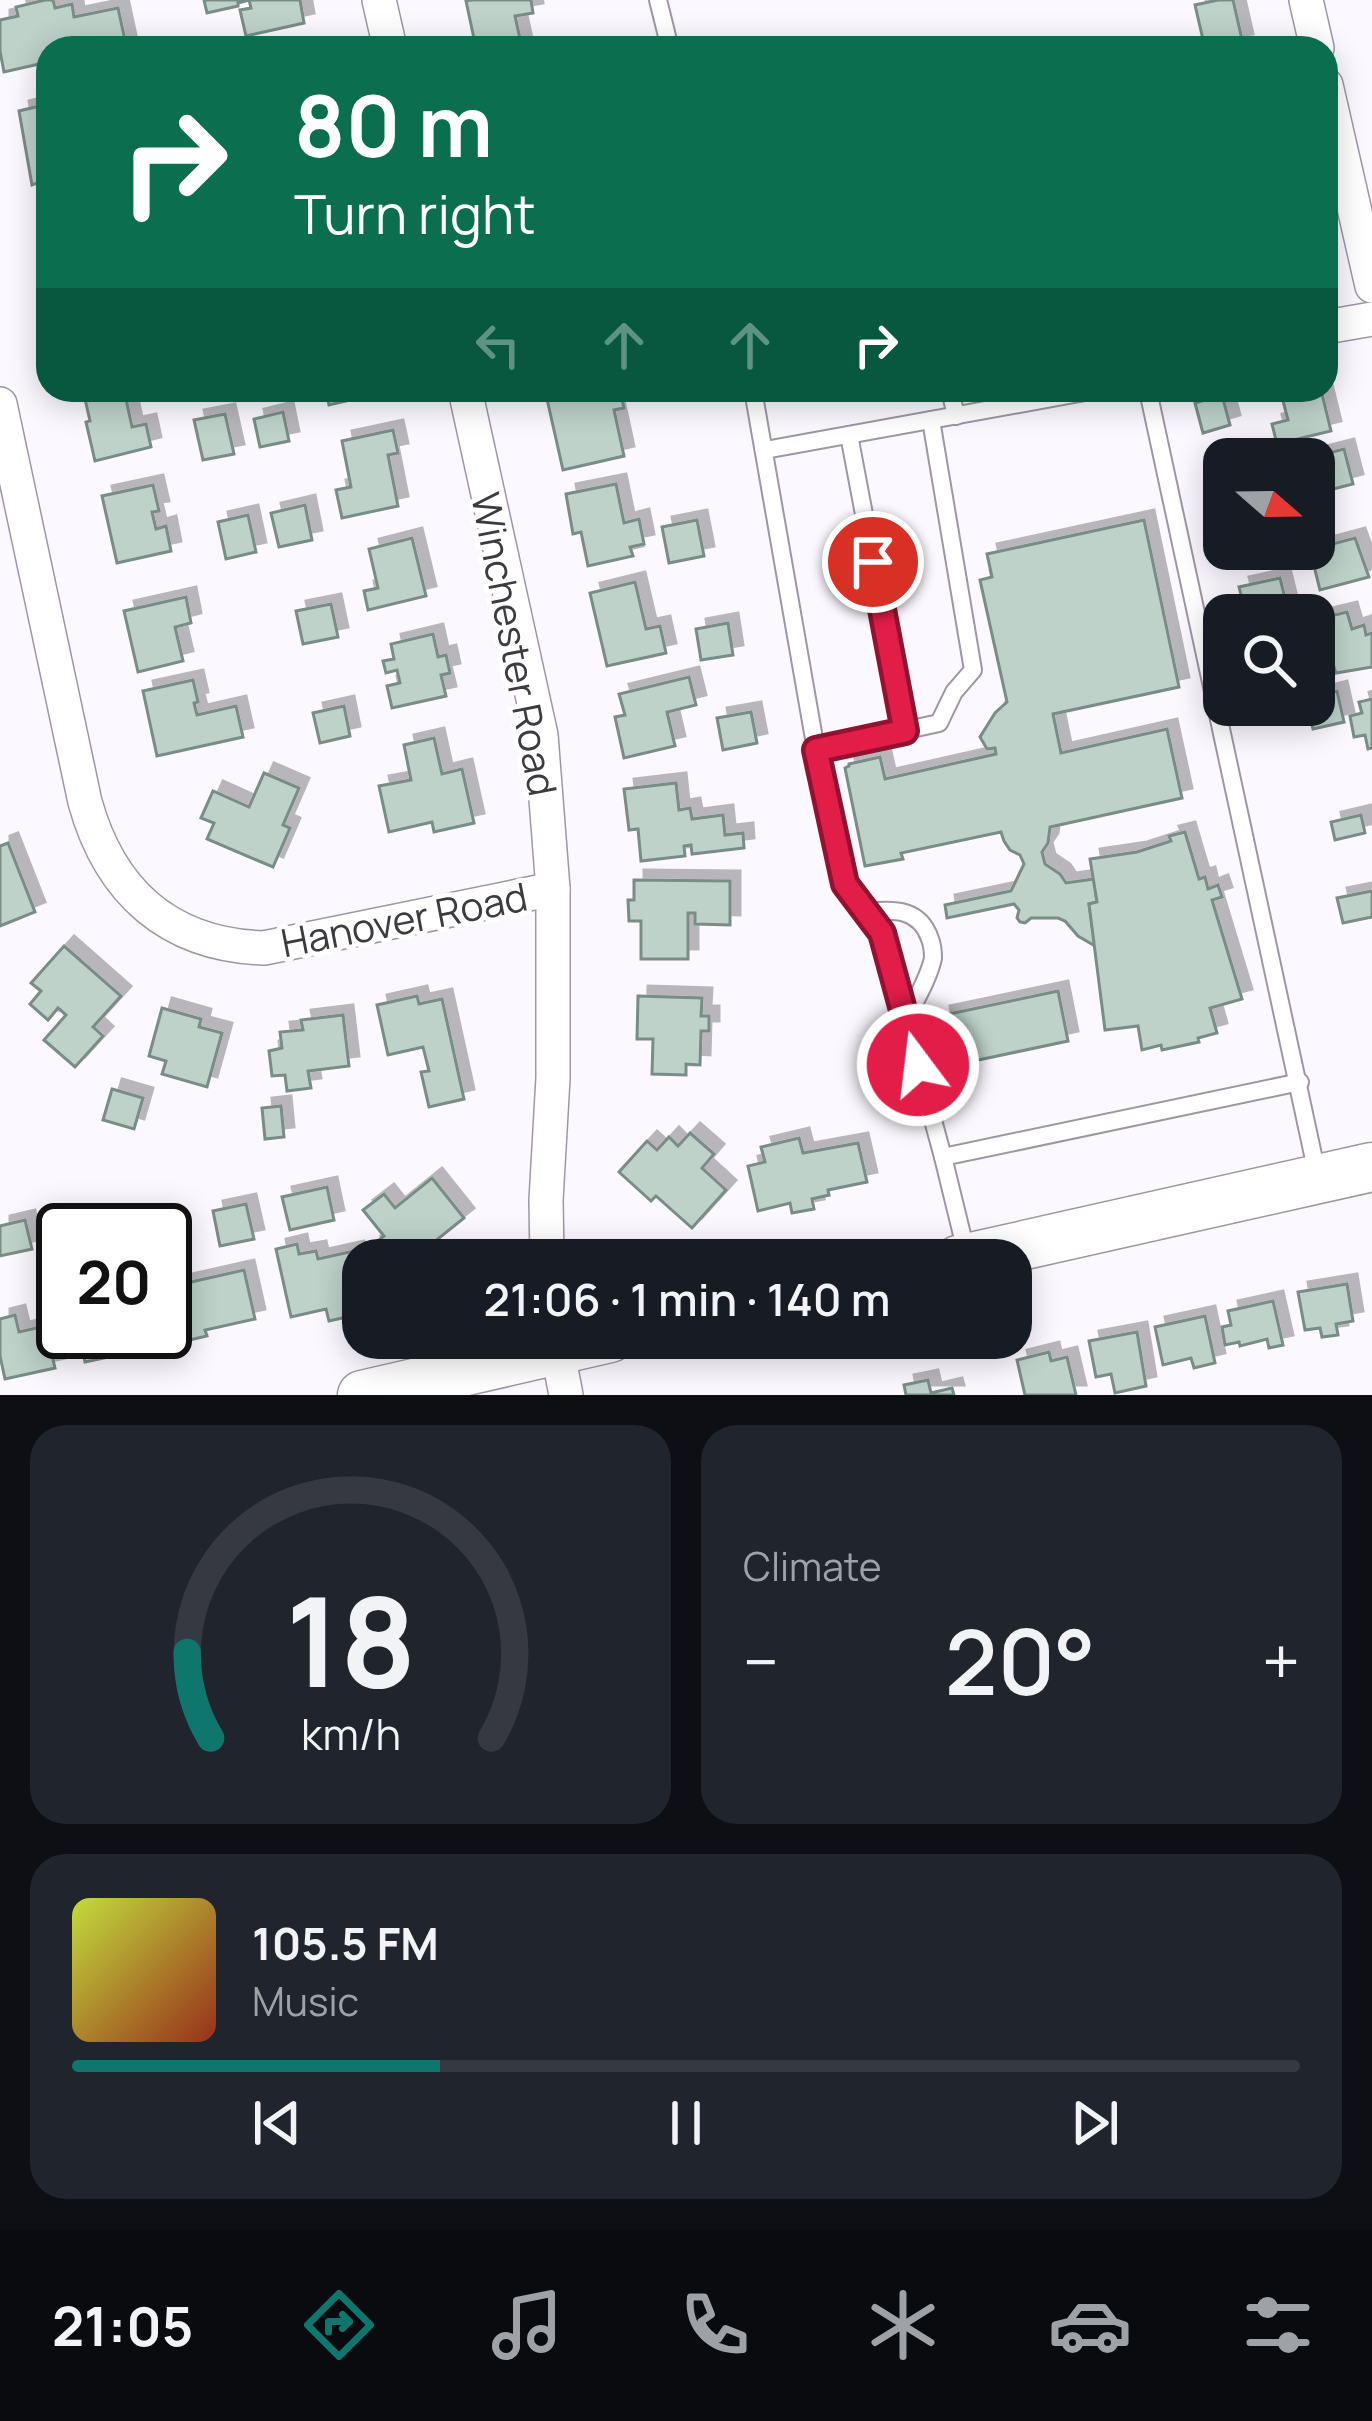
<!DOCTYPE html>
<meta charset="utf-8">
<style>
:root{--surface:#171b24;--page:#20242c;--text:#f1f3f6;--muted:#9ea1a6;--line:#363941;--accent:#0f766e}
body{margin:0;font-family:Manrope,sans-serif;background:var(--page);color:var(--text);height:100vh;display:flex;flex-direction:column;font-size:45px;white-space:nowrap}
*{box-sizing:border-box;margin:0}
p{font-size:39px;color:var(--muted)}
.icon{flex:none;width:66px;height:66px;fill:none;stroke:currentColor;stroke-width:2;stroke-linecap:round;stroke-linejoin:round}
.map{position:relative;height:1395px;overflow:hidden}
.drawer{display:flex;flex-direction:column;gap:30px;padding:30px;background:#0d0f14;flex:1}
.drawer>*{flex:none}
.hud{position:absolute;left:36px;top:36px;width:1302px;height:366px;border-radius:36px;box-shadow:0 6px 30px #0003;background:#0b6e4f;color:#fff;overflow:hidden}
.needle{width:78px;rotate:110deg}
.controls{position:absolute;left:1203px;top:438px;display:grid;gap:24px}
.controls a{display:grid;place-items:center;width:132px;height:132px;border-radius:24px;background:var(--surface);box-shadow:0 6px 30px #0003;font-size:60px}
.speed{position:absolute;left:36px;top:1203px;display:flex;gap:24px;font-size:60px;font-weight:700;text-align:center}
.speed>*{display:grid;place-content:center;width:156px;height:156px;border-radius:50%;background:var(--surface);box-shadow:0 6px 30px #0003;line-height:1}
.speed .limit{border:6px solid #111;border-radius:18px;background:#fff;color:#111}
.pin{position:absolute;display:grid;place-items:center;width:102px;height:102px;color:#fff;margin:-51px;border:6px solid #fff;border-radius:50%;box-shadow:0 3px 12px #0007}
.me{position:absolute;width:132px;margin:-66px;rotate:345deg;stroke-linejoin:round;filter:drop-shadow(0 0 9px #0008)}
.turn{display:flex;align-items:center;gap:42px;height:252px;padding:0 60px;font-size:54px}
.turn .icon{width:156px;height:156px;stroke-width:2.5}
.turn b{display:block;font-size:84px;line-height:102px}
.lanes{display:flex;align-items:center;height:114px;padding:0 60px;background:#0003;justify-content:center;gap:60px;direction:ltr}
.lanes .off{opacity:.35}
.big{font-size:90px;font-weight:600;line-height:1.1}
.drawer .card{flex:1;display:flex;flex-direction:column;justify-content:center;gap:18px;min-width:0;padding:0 42px;border-radius:36px;background:var(--page)}
.drawer .dial{align-items:center;gap:0}
.dial svg{height:312px;overflow:visible;fill:none;stroke:var(--line);stroke-width:7;stroke-linecap:round;text-anchor:middle}
.dial text{fill:var(--text);stroke:none}
.song{display:flex;align-items:center;gap:36px}
.cover{width:144px;height:144px;border-radius:18px;background:linear-gradient(135deg,hsl(70 70% 55%),hsl(10 70% 35%))}
.played{height:12px;border-radius:6px;background:linear-gradient(90deg,var(--accent) 30%,var(--line) 30%)}
.keys{display:flex;justify-content:space-around;direction:ltr}
.heat{display:flex;justify-content:space-between;align-items:center;font-size:66px;direction:ltr}
.drawer .tiles{flex:1;display:grid;gap:30px;grid-template-columns:1fr 1fr}
.card:last-child{grid-column:span 2}
.trip{position:absolute;left:342px;top:1239px;width:690px;height:120px;border-radius:36px;background:var(--surface);box-shadow:0 6px 30px #0003;font-weight:600;line-height:120px;text-align:center}
.tabs{display:flex;height:192px;justify-content:space-around;align-items:center;background:#090b0e;color:var(--muted)}
.tabs .icon{width:84px;height:84px}
.tabs .active{color:var(--accent)}
.tabs b{font-size:54px;color:var(--text)}
.map>svg:first-child{display:block}
.building{fill:#bed2ca;stroke:#7a8c86;stroke-width:3;filter:url(#shadow)}
.lines{fill:none;stroke-linecap:round;stroke-linejoin:round}
.lane-casing{stroke:#9f96a5;stroke-width:20}
.street-casing{stroke:#9f96a5;stroke-width:36}
.secondary-casing{stroke:#9f96a5;stroke-width:51}
.lane{stroke:#fff;stroke-width:16}
.street{stroke:#fff;stroke-width:33}
.secondary{stroke:#fff;stroke-width:48}
.route-casing{stroke:#92132f;stroke-width:30}
.route{stroke:#e11d48;stroke-width:21}
.labels{text-anchor:middle;dominant-baseline:central;stroke-width:10;stroke-linejoin:round;paint-order:stroke}
.street-label{font-size:39px;fill:#3d3a40;stroke:#fff}
</style>
<div class="map">
<svg width="1372" height="1395" viewBox="0 0 1372 1395">
<defs>
<filter id="shadow"><feDropShadow dx="10" dy="-10" stdDeviation="0" flood-color="#0004"/></filter>
</defs>
<rect width="100%" height="100%" fill="#fcf8ff"/>
<g class="building">
<polygon points="45,0 53,0 55,8 72,4 74,17 118,8 126,45 111,48 48,48 48,62 4,72 0,51 0,20 18,16 16,7"/>
<polygon points="204,0 300,0 304,23 246,36 240,10 251,8 249,0 238,3 238,6 207,13"/>
<polygon points="472,0 531,0 533,13 515,16 522,48 476,48 466,1"/>
<polygon points="1218,0 1233,0 1243,44 1205,48 1195,5"/>
<polygon points="48,104 48,179 32,185 19,111"/>
<polygon points="124,390 132,427 146,424 151,447 95,461 86,422 90,421 85,399"/>
<polygon points="326,390 384,390 384,392 329,405"/>
<polygon points="586,390 620,390 624,408 614,410 624,456 563,470 547,399"/>
<polygon points="1294,390 1321,390 1331,431 1277,444 1272,424 1288,420 1281,393"/>
<polygon points="1222,395 1230,425 1203,433 1195,403"/>
<polygon points="283,412 289,441 260,447 254,419"/>
<polygon points="225,414 234,454 203,460 194,420"/>
<polygon points="393,430 398,453 388,455 398,506 342,518 336,490 351,487 342,441"/>
<polygon points="1344,449 1353,484 1314,494 1314,459 1305,459"/>
<polygon points="616,484 624,523 639,519 644,544 630,547 633,556 588,566 581,532 573,534 566,494"/>
<polygon points="153,485 159,511 152,512 156,529 166,526 171,551 117,563 102,496"/>
<polygon points="305,505 312,540 279,547 271,513"/>
<polygon points="248,515 256,552 226,559 218,522"/>
<polygon points="697,520 704,556 669,563 662,527"/>
<polygon points="1144,520 1179,687 1053,714 1061,753 1167,729 1182,798 1050,827 1048,843 1042,852 1045,864 1060,874 1066,883 1094,879 1097,902 1089,904 1095,946 1078,936 1065,921 1058,918 1031,918 1025,923 1020,922 1017,918 1019,910 1014,904 947,918 945,905 1011,891 1024,864 1020,855 1010,850 1004,841 1001,832 901,853 903,859 865,866 845,768 849,766 849,764 880,757 885,779 996,754 995,748 987,749 980,737 995,713 1007,702 980,580 992,577 987,554"/>
<polygon points="412,538 426,596 368,610 364,591 378,588 369,549"/>
<polygon points="1355,538 1369,577 1320,590 1310,550"/>
<polygon points="1280,578 1289,615 1246,615 1239,587"/>
<polygon points="635,582 646,629 660,626 666,653 607,666 590,593"/>
<polygon points="186,597 191,623 175,627 183,661 138,672 124,611"/>
<polygon points="331,604 338,637 303,644 296,611"/>
<polygon points="1347,612 1352,629 1364,625 1366,635 1372,633 1372,667 1336,673 1324,639 1314,642 1314,620"/>
<polygon points="728,623 733,655 701,660 696,629"/>
<polygon points="433,634 438,657 446,655 450,673 441,675 446,696 392,708 387,686 400,683 397,670 386,673 383,661 394,659 391,644"/>
<polygon points="689,677 696,705 667,712 675,746 624,758 615,717 625,715 619,694"/>
<polygon points="193,680 198,702 194,703 197,715 236,706 243,737 157,756 143,691"/>
<polygon points="1337,691 1344,722 1313,729 1306,705 1314,705 1314,697"/>
<polygon points="1372,699 1372,748 1368,749 1365,735 1354,737 1350,716 1362,713 1359,702"/>
<polygon points="344,706 350,736 320,743 313,713"/>
<polygon points="751,712 757,743 723,750 717,718"/>
<polygon points="434,738 442,774 462,769 474,823 434,832 432,822 389,832 379,786 411,780 404,745"/>
<polygon points="264,773 299,788 283,825 290,828 273,867 207,839 214,823 201,818 213,791 249,807"/>
<polygon points="676,783 679,810 690,808 692,819 723,815 725,835 743,833 744,848 692,854 691,845 684,846 685,856 641,861 638,829 629,830 624,789"/>
<polygon points="1361,815 1365,833 1335,840 1331,822"/>
<polygon points="1185,832 1199,879 1205,877 1208,889 1218,885 1222,897 1212,900 1242,999 1210,1008 1217,1033 1198,1038 1199,1042 1162,1050 1161,1045 1142,1050 1138,1026 1105,1030 1089,904 1097,902 1090,859 1137,852 1171,841 1169,836"/>
<polygon points="8,843 35,912 0,926 0,846"/>
<polygon points="634,880 730,881 730,925 695,924 695,913 688,913 688,959 641,959 641,921 629,921 628,900 634,900"/>
<polygon points="1372,891 1372,917 1343,923 1337,898"/>
<polygon points="64,946 121,996 93,1027 103,1036 75,1067 44,1040 66,1015 58,1008 48,1020 30,1004 41,991 31,983"/>
<polygon points="1058,991 1068,1041 950,1066 940,1016"/>
<polygon points="417,996 419,1004 442,999 464,1099 429,1107 421,1072 429,1071 423,1047 388,1055 377,1005"/>
<polygon points="638,996 702,998 701,1016 709,1016 709,1031 701,1031 700,1065 686,1064 686,1075 652,1074 653,1039 637,1039"/>
<polygon points="162,1008 201,1019 199,1027 222,1033 207,1087 162,1074 166,1061 149,1056"/>
<polygon points="343,1015 349,1066 308,1071 311,1088 287,1091 285,1075 272,1076 269,1051 282,1048 280,1032 303,1030 301,1020"/>
<polygon points="112,1089 143,1098 134,1129 103,1120"/>
<polygon points="281,1106 284,1137 265,1139 262,1108"/>
<polygon points="690,1133 714,1154 702,1168 726,1190 692,1228 656,1196 651,1201 619,1172 647,1141 657,1150 669,1137 678,1146"/>
<polygon points="799,1138 803,1153 858,1143 867,1182 828,1190 829,1195 812,1199 814,1209 792,1213 790,1203 758,1211 748,1166 765,1162 761,1147"/>
<polygon points="432,1178 464,1218 424,1250 427,1253 418,1260 382,1260 371,1246 384,1236 363,1210 384,1194 395,1208"/>
<polygon points="327,1187 334,1220 290,1230 282,1197"/>
<polygon points="246,1204 254,1239 220,1246 213,1211"/>
<polygon points="25,1220 32,1249 0,1256 0,1226"/>
<polygon points="297,1244 299,1254 316,1251 318,1259 354,1251 363,1303 349,1305 351,1316 329,1321 326,1309 291,1317 276,1249"/>
<polygon points="244,1270 255,1319 205,1330 207,1336 181,1342 169,1287"/>
<polygon points="1347,1284 1353,1321 1336,1324 1338,1335 1322,1337 1320,1328 1305,1330 1298,1292"/>
<polygon points="1273,1301 1283,1345 1269,1348 1267,1339 1240,1346 1239,1342 1225,1345 1222,1327 1231,1325 1228,1311"/>
<polygon points="15,1315 19,1332 45,1326 55,1368 5,1379 0,1356 0,1319"/>
<polygon points="1205,1316 1215,1363 1194,1368 1191,1358 1163,1365 1155,1327"/>
<polygon points="79,1332 152,1332 156,1347 85,1362"/>
<polygon points="1137,1332 1146,1386 1115,1393 1111,1374 1096,1377 1089,1341"/>
<polygon points="1049,1352 1051,1361 1067,1357 1076,1395 1025,1395 1017,1360"/>
<polygon points="928,1380 931,1393 952,1388 954,1395 906,1395 904,1385"/>
</g>
<g class="lines">
<g class="lane-casing">
<g id="lane">
<polyline points="658,0 670,48"/>
<polyline points="753,390 816,750 845,883 882,933 943,1157 966,1251"/>
<polyline points="950,390 956,416"/>
<polyline points="1146,390 1150,400 1318,1178"/>
<polyline points="849,435 905,731"/>
<polyline points="765,450 1096,390"/>
<polyline points="816,750 939,723 954,692 973,670 931,420"/>
<path d="M868 912C895 909 920 909 930 939 932 944 933 953 933 958 929 978 915 1001 906 1019"/>
<polyline points="943,1157 1300,1082"/>
</g>
</g>
<g class="street-casing">
<g id="street">
<polyline points="379,0 390,48"/>
<polyline points="1306,0 1317,48"/>
<polyline points="1326,85 1372,286"/>
<polyline points="1326,327 1372,319"/>
<polyline points="465,390 541,735 553,889 553,1078 546,1200 547,1260"/>
<path d="M0 404 85 802C110 892 169 945 264 948L553 889"/>
<polyline points="555,1338 566,1395"/>
</g>
</g>
<g class="secondary-casing">
<g id="secondary">
<polyline points="958,1260 1372,1167"/>
<polyline points="362,1395 610,1338"/>
</g>
</g>
<use href="#lane" class="lane"/>
<use href="#street" class="street"/>
<use href="#secondary" class="secondary"/>
</g>
<g class="lines">
<g class="route-casing">
<polyline id="route" points="873,562 905,731 816,750 845,884 882,933 918,1065"/>
</g>
<use href="#route" class="route"/>
</g>
<g class="labels">
<g class="street-label">
<text transform="translate(515 644) rotate(79)">Winchester Road</text>
<text transform="translate(404 919) rotate(-11)">Hanover Road</text>
</g>
</g>
</svg>
<div class="controls">
<a><svg class="needle" viewBox="-14 -14 28 28"><path d="M0-13l5 13h-10z" fill="#e53935"/><path d="M0 13l5-13h-10z" fill="#9ea1a6"/></svg></a>
<a><svg class="icon" aria-label="search" viewBox="0 0 24 24"><circle cx="10" cy="10" r="6"/><path d="M15 15l6 6"/></svg></a>
</div>
<div class="speed"><div class="limit">20</div></div>
<div class="pin" style="left:873px;top:562px;background:#d93025"><svg class="icon" aria-label="arrive" viewBox="0 0 24 24"><path d="M6 21V4h12l-3 4 3 4H6"/></svg></div>
<svg class="me" style="left:918px;top:1065px" viewBox="-20 -20 40 40"><circle r="17" fill="#e11d48" stroke="#fff" stroke-width="3"/><path d="M0-11L8 9 0 5-8 9z" fill="#fff"/></svg>
<div class="trip">21:06 · 1 min · 140 m</div>
<div class="hud">
<div class="turn"><svg class="icon" aria-label="right" viewBox="0 0 24 24"><path d="M7 20v-9h11M14 6l5 5-5 5"/></svg><div><b>80 m</b>Turn right</div></div>
<div class="lanes"><svg class="icon off" aria-label="left" viewBox="0 0 24 24"><path d="M17 20v-9H6M10 6l-5 5 5 5"/></svg><svg class="icon off" aria-label="ahead" viewBox="0 0 24 24"><path d="M12 20V5M6 11l6-6 6 6"/></svg><svg class="icon off" aria-label="ahead" viewBox="0 0 24 24"><path d="M12 20V5M6 11l6-6 6 6"/></svg><svg class="icon" aria-label="right" viewBox="0 0 24 24"><path d="M7 20v-9h11M14 6l5 5-5 5"/></svg></div>
</div>
</div>
<section class="drawer">
<div class="tiles">
<div class="card dial"><svg viewBox="0 0 100 80">
<path d="M14 69A42 42 0 1 1 86 69"/>
<path d="M14 69A42 42 0 0 1 8 47" stroke="#0f766e"/>
<text x="50" y="56" font-size="32" font-weight="700">18</text>
<text x="50" y="72" font-size="11">km/h</text>
</svg></div>
<div class="card"><p>Climate</p>
<div class="heat"><a>−</a><b class="big">20°</b><a>+</a></div>
</div>
<div class="card">
<div class="song"><i class="cover"></i><div><b>105.5 FM</b><p>Music</p></div></div>
<div class="played"></div>
<div class="keys"><svg class="icon" aria-label="previous" viewBox="0 0 24 24"><path d="M18 5L8 12l10 7zM5 5v14"/></svg><svg class="icon" aria-label="pause" viewBox="0 0 24 24"><path d="M8 5v14M16 5v14"/></svg><svg class="icon" aria-label="next" viewBox="0 0 24 24"><path d="M6 5l10 7-10 7zM19 5v14"/></svg></div>
</div>
</div>
</section>
<nav class="tabs">
<b>21:05</b>
<svg class="icon active" aria-label="directions" viewBox="0 0 24 24"><path d="M12 3l9 9-9 9-9-9zM9 14v-3h6M13 9l2 2-2 2"/></svg>
<svg class="icon" aria-label="music" viewBox="0 0 24 24"><path d="M9 18V5l10-2v13"/><circle cx="6" cy="18" r="3"/><circle cx="16" cy="16" r="3"/></svg>
<svg class="icon" aria-label="phone" viewBox="0 0 24 24"><path d="M5 4h4l2 5-3 2q2 4 5 5l2-3 5 2v4C11 20 4 13 5 4z"/></svg>
<svg class="icon" aria-label="climate" viewBox="0 0 24 24"><path d="M12 3v18M4 7l16 10M4 17L20 7"/></svg>
<svg class="icon" aria-label="car" viewBox="0 0 24 24"><path d="M5 17H2v-5l4-1 3-4h7l3 4 3 1v5h-3M9 17h6M6 11h13"/><circle cx="7" cy="17" r="2"/><circle cx="17" cy="17" r="2"/></svg>
<svg class="icon" aria-label="filters" viewBox="0 0 24 24"><path d="M4 7h16M4 17h16"/><circle cx="9" cy="7" r="2"/><circle cx="15" cy="17" r="2"/></svg>
</nav>
